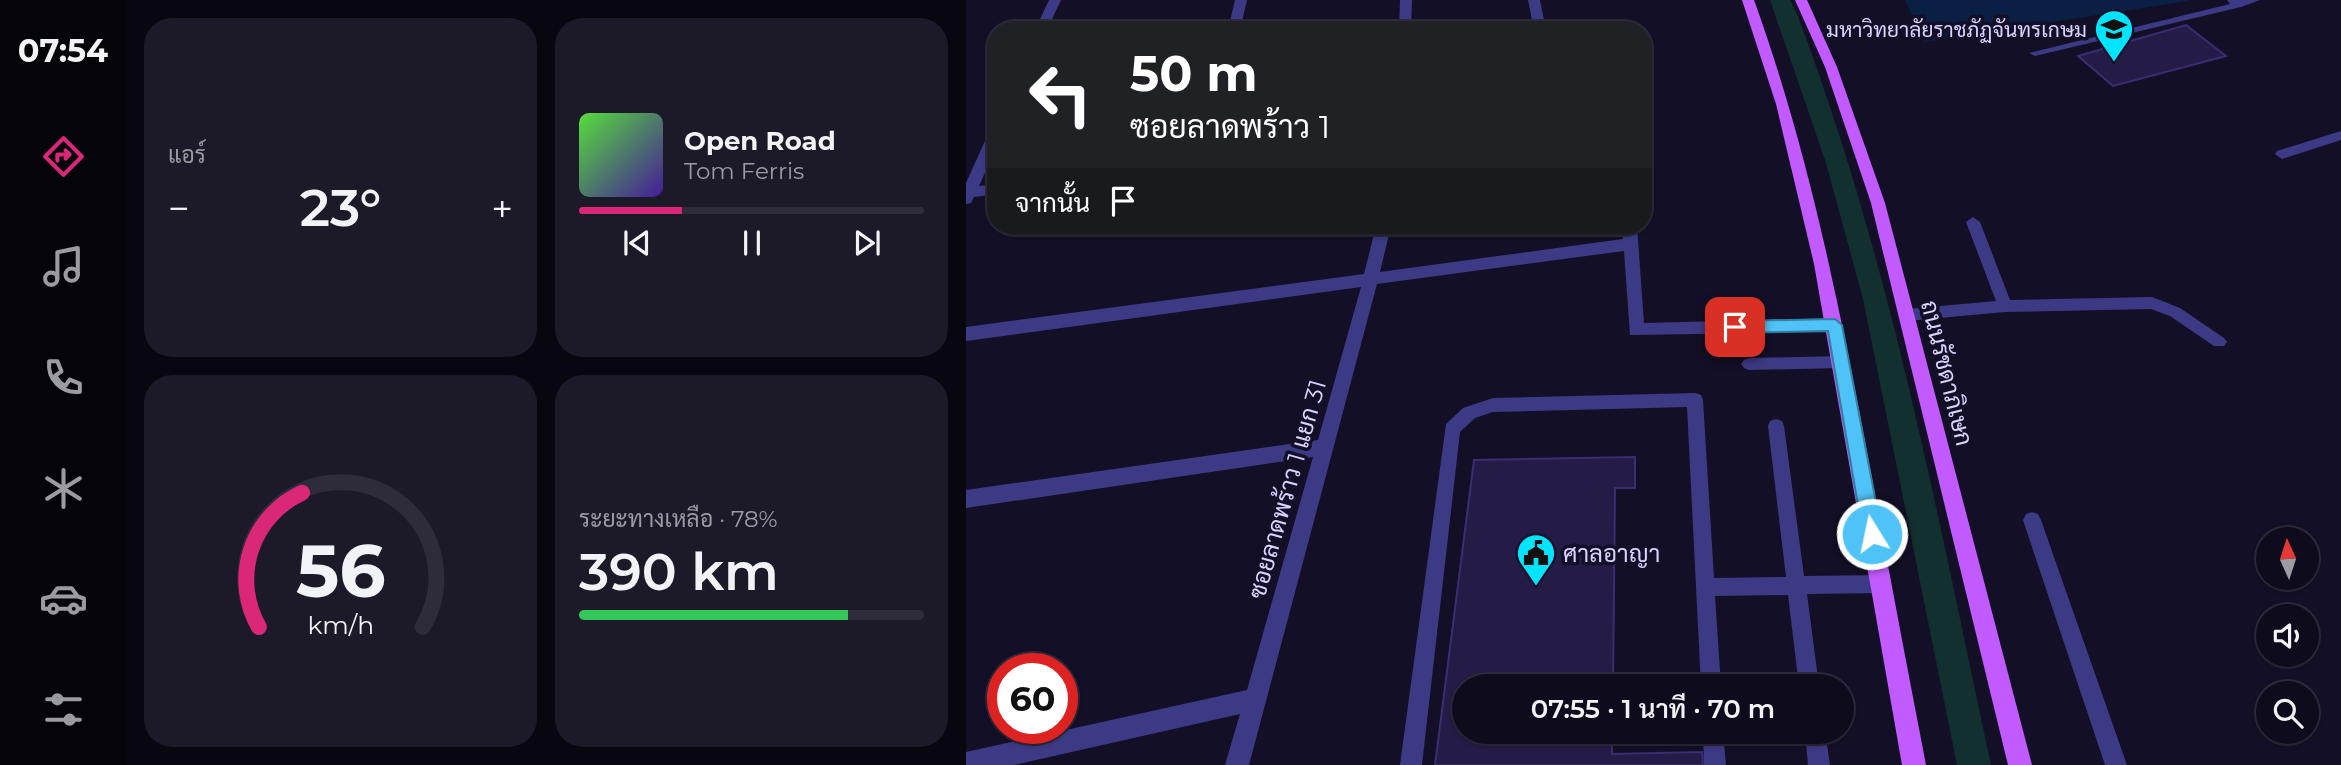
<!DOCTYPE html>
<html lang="th">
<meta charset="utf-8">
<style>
:root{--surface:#0e0b1c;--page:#1c1929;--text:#f1f3f6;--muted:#9b9ba3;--line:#2e2b3b;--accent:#db2777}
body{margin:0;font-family:Montserrat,Sarabun,sans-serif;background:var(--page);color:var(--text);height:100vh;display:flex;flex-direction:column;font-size:26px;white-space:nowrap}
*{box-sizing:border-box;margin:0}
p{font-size:23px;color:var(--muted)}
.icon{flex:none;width:38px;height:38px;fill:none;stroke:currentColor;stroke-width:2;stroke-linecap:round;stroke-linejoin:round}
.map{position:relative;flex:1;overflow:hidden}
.details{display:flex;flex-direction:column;gap:18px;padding:18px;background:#08060f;width:840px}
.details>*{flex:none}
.hud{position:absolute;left:21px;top:21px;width:665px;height:214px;border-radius:28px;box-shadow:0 2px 5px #0004,0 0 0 2px var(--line);background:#202124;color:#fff;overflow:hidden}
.needle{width:46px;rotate:357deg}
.tools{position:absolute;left:1290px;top:527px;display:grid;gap:14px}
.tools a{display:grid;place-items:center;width:63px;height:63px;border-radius:50%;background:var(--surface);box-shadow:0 2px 5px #0004,0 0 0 2px var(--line);font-size:35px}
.speed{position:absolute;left:21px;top:653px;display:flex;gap:14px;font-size:35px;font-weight:700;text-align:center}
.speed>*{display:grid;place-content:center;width:91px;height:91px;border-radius:50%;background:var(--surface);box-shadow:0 2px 5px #0004,0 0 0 2px var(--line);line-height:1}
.speed .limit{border:10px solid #d22;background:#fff;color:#111}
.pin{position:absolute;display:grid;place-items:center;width:60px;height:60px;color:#fff;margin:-30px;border-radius:14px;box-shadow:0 4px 10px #0006}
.me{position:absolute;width:77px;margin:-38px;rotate:350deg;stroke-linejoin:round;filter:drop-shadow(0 0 5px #0008)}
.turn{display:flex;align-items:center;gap:24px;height:147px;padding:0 28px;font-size:32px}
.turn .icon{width:91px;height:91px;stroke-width:2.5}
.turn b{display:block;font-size:49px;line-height:60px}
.then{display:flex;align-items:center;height:66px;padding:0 28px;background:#0003;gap:14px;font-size:26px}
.big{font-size:52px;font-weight:600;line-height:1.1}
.details .widget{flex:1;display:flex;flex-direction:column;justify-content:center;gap:10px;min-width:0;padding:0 24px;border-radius:28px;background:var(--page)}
.details .dial{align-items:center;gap:0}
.dial svg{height:182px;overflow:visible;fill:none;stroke:var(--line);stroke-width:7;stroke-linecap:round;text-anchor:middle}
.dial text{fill:var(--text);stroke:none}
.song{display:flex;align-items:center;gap:21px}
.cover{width:84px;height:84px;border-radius:10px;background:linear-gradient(135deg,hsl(110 70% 55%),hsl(260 70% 35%))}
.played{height:7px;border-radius:4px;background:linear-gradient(90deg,var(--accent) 30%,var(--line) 30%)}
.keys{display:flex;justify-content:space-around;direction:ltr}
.heat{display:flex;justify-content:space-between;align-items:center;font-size:38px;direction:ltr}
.charge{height:10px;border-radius:5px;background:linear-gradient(90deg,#34c759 78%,var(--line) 0)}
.details .tiles{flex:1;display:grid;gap:18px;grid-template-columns:repeat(2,1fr)}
.trip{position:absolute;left:486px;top:674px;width:402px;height:70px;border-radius:35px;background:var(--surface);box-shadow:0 2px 5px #0004,0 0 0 2px var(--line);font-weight:600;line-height:70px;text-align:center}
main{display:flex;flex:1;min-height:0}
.menu{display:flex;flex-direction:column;width:126px;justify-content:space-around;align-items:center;background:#06040b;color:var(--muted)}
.menu .icon{width:49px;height:49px}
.menu .selected{color:var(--accent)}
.menu b{font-size:32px;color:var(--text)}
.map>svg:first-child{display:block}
.green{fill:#12302f}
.water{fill:#0a1f44}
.building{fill:#241b47;stroke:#3b2d73;stroke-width:2}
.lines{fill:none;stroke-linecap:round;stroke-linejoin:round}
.service{fill:#3d3a85;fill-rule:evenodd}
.minor{fill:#3d3a85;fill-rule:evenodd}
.primary{fill:#c25bff;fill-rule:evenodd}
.route{fill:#4fc3f7;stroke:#337fa1;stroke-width:2}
.labels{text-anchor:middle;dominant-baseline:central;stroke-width:7;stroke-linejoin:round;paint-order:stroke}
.far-poi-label{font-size:21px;fill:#d9d4ff;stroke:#130f26;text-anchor:end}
.street-label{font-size:24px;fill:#d9d4ff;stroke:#130f26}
.poi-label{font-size:24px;fill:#d9d4ff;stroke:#130f26;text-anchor:start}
</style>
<main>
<nav class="menu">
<b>07:54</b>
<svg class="icon selected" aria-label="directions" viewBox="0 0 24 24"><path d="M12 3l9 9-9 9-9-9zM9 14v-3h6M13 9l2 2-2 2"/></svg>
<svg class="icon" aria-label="music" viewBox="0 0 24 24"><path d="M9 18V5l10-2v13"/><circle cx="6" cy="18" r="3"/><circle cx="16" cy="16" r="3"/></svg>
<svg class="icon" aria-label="phone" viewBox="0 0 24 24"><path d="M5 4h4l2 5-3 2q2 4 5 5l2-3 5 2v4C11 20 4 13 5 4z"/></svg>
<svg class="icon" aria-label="climate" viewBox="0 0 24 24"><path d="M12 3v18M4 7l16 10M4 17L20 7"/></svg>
<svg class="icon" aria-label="car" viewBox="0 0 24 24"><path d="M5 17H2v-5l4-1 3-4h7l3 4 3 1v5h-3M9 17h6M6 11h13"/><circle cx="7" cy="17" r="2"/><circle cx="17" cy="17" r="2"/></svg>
<svg class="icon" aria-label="filters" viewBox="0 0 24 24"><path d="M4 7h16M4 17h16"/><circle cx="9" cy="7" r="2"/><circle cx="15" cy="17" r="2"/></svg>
</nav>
<section class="details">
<div class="tiles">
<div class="widget"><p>แอร์</p>
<div class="heat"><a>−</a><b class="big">23°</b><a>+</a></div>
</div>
<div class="widget">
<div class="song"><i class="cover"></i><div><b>Open Road</b><p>Tom Ferris</p></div></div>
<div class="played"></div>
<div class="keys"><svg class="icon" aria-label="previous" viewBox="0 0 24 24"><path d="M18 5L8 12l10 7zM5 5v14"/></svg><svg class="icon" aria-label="pause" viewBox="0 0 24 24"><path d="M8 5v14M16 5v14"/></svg><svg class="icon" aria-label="next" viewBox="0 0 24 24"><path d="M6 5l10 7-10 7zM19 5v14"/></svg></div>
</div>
<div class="widget dial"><svg viewBox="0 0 100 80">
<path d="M14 69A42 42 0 1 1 86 69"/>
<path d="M14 69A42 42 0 0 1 33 10" stroke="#db2777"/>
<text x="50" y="56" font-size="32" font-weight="700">56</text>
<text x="50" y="72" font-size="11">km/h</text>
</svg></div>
<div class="widget"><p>ระยะทางเหลือ · 78%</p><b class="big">390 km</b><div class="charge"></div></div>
</div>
</section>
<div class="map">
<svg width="1375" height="765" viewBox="0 0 1375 765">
<rect width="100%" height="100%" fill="#130f26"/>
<path class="green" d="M804 0H824L831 14C923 255 971 513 1025 765H991L897 299 860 163Z"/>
<polygon class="water" points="939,0 1221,0 1222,1 958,42"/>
<g class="building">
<polygon points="1220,25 1260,56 1147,86 1112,56"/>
<polygon points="669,457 669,488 649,488 647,686 499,686 499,732 646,732 646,754 736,752 737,765 469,765 508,460"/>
</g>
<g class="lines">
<g class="service">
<polygon points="1261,0 1294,0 1275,7 1069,56 1063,53 1264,4"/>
<polygon points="1007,217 1014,222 1044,300 1186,297 1214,308 1258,338 1261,342 1258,346 1248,346 1204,316 1185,309 1039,312 941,321 936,319 934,315 936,311 941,309 1030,301 1000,222"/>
<polygon points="876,356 881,358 884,362 881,366 876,368 783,370 778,368 775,364 778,360 783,358"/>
<polygon points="729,393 735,395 737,400 748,578 820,577 802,426 804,421 810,419 816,421 818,426 838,576 915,575 922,578 924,584 922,590 915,593 841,594 853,686 833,686 822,595 749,596 755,686 735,686 721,407 527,412 509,418 494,432 456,765 434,765 480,424 497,408 527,398"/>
<polygon points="1066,512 1072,514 1075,520 1161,765 1139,765 1057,520 1060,514"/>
<polygon points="737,732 757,732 760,765 738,765"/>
<polygon points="839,732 859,732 864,765 842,765"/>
</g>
<g class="minor">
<polygon points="83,0 95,0 81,30 69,30"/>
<polygon points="269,0 281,0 274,30 262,30"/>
<polygon points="434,0 446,0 445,30 433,30"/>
<polygon points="562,0 574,0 580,30 568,30"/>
<polygon points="30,128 30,148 13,186 30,184 30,194 8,197 5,203 0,204 0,183 23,132"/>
<polygon points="1375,131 1375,140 1316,159 1309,154 1311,151"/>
<polygon points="410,226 425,226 414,272 657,239 657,226 671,226 678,323 869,318 877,325 869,332 664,335 658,251 411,284 283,765 259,765 274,714 48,765 0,765 0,752 281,690 347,457 0,508 0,490 352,440 395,287 0,341 0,327 398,274"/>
</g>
<g class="primary">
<path d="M776 0H788C843 152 874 309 904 468 922 567 941 666 960 765H936L848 264 810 104Z"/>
<polygon points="829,0 841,0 871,67 919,203 1066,765 1042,765 905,203 859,67"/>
</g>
</g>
<polygon class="route" points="869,319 876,325 916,534 913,540 906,543 900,540 897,534 862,331 769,333 762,327 769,321"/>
<defs>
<g id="university-pin" transform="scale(2.0125)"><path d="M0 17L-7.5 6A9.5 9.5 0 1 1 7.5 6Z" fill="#00e5ff" stroke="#130f26"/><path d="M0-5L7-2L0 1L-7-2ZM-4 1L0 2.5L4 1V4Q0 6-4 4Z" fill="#111"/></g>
<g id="civic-pin" transform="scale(2.0125)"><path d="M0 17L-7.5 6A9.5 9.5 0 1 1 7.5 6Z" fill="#00e5ff" stroke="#130f26"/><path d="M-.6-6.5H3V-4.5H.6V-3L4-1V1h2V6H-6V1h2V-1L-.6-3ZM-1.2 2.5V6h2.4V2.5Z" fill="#111"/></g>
</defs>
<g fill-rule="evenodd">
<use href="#university-pin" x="1148" y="29"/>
<use href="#civic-pin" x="570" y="553"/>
</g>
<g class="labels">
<g class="far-poi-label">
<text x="1121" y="29">มหาวิทยาลัยราชภัฏจันทรเกษม</text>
</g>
<g class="street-label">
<text transform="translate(981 373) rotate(76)">ถนนรัชดาภิเษก</text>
<text transform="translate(321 489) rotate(-74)">ซอยลาดพร้าว 1 แยก 31</text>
</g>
<g class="poi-label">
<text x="597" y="553">ศาลอาญา</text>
</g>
</g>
</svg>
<div class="tools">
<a><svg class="needle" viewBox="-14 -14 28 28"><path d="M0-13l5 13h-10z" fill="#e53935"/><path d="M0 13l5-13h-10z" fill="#9b9ba3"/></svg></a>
<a><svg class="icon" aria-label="sound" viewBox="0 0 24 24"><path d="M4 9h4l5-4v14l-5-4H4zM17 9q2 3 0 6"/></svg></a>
<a><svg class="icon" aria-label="search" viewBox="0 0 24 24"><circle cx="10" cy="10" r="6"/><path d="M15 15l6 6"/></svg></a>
</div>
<div class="speed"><div class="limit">60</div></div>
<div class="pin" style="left:769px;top:327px;background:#d93025"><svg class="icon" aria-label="arrive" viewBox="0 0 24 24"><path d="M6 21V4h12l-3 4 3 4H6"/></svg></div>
<svg class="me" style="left:906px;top:534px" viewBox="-20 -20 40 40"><circle r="17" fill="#4fc3f7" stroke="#fff" stroke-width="3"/><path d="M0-11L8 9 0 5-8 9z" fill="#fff"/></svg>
<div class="trip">07:55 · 1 นาที · 70 m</div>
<div class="hud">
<div class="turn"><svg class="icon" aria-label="left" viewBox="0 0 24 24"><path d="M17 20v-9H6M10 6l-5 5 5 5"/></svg><div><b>50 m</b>ซอยลาดพร้าว 1</div></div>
<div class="then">จากนั้น<svg class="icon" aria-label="arrive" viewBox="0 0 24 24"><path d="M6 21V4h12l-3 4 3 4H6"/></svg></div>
</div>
</div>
</main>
